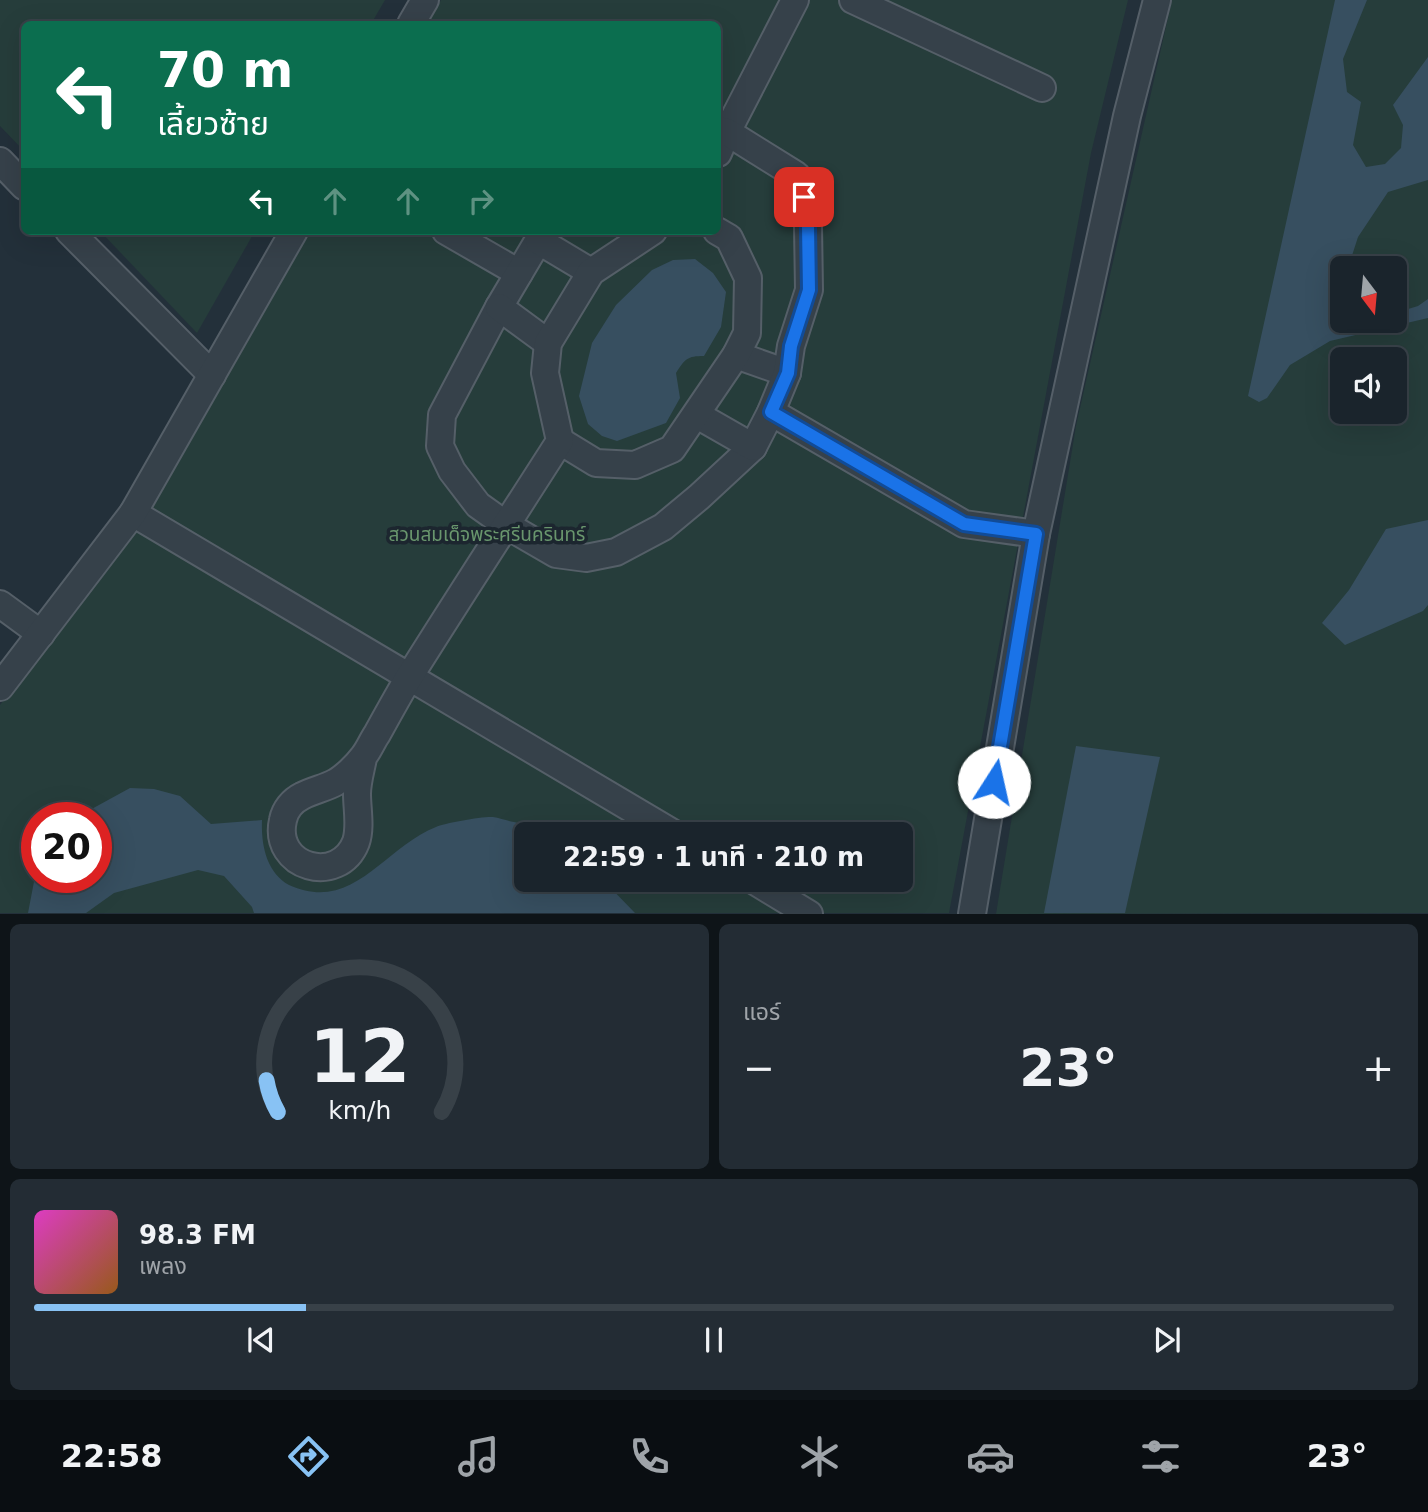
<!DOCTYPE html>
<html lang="th">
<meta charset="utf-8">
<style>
:root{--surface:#1a242c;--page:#232c34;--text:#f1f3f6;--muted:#9fa4a9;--line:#384148;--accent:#88c2f4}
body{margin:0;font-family:"DejaVu Sans","Noto Sans Thai",sans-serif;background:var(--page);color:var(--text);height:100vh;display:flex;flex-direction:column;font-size:26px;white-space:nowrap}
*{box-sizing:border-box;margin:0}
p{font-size:23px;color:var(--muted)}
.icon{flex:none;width:38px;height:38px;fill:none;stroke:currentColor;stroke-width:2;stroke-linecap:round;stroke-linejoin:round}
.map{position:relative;height:914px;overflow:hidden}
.sheet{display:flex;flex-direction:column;gap:10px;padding:10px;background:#0e1418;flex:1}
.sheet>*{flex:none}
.top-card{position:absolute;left:21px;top:21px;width:700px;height:214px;border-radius:10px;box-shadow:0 7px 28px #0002,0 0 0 2px var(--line);background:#0b6e4f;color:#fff;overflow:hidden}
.needle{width:46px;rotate:164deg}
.tools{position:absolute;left:1330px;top:256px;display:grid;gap:14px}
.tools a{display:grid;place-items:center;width:77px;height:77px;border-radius:10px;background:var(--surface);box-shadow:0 7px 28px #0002,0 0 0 2px var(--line);font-size:35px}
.speed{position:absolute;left:21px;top:802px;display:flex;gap:14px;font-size:35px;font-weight:700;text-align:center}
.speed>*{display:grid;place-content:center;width:91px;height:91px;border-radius:50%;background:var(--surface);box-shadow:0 7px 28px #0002,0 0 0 2px var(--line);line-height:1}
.speed .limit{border:10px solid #d22;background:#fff;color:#111}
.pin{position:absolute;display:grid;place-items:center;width:60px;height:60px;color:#fff;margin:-30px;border-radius:14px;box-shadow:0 4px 10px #0006}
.me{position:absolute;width:77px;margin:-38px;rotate:10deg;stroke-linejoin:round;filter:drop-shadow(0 0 5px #0008)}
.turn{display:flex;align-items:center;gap:24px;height:147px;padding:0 21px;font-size:32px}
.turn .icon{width:91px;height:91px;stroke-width:2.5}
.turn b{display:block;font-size:49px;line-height:60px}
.lanes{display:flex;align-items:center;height:66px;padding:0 21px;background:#0003;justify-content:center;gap:35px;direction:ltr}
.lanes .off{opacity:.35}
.big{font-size:52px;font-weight:700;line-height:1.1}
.sheet .widget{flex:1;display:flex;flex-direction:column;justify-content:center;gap:10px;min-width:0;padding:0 24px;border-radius:10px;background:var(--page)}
.sheet .dial{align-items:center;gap:0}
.dial svg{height:182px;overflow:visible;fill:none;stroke:var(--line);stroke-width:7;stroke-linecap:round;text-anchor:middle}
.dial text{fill:var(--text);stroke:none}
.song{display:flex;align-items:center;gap:21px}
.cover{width:84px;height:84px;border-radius:10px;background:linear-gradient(135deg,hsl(310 70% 55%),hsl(30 70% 35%))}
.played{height:7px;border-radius:4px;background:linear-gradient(90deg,var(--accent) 20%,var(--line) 20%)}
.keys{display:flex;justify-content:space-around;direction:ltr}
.heat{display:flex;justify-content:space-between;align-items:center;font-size:38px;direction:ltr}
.sheet .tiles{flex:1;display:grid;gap:10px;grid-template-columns:1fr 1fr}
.widget:last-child{grid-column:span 2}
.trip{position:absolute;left:514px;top:822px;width:399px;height:70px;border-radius:10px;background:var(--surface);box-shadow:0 7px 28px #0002,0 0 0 2px var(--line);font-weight:700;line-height:70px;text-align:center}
.tabs{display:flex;height:112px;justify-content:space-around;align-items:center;background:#0a0e12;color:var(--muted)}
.tabs .icon{width:49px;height:49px}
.tabs .active{color:var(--accent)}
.tabs b{font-size:32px;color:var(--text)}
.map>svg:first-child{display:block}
.green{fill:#263d3b;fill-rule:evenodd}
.water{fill:#374f60}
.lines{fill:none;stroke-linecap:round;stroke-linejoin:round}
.minor-casing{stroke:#555f68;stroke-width:30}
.minor{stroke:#36414a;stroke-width:26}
.route-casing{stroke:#114b97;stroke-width:18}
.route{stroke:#1a73e8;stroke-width:12}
.labels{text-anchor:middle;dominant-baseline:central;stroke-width:7;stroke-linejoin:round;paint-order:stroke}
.park-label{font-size:19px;fill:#69966d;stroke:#1c262f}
</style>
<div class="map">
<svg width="1428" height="914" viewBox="0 0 1428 914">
<rect width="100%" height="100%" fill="#23303a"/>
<g class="green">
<polygon points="0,0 385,0 371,24 24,24 24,151 0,126"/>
<path d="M441 0H1128L1091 153 949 913H0V705L150 509 309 231H718V24H427ZM37 817H96V877H37ZM527 835H901V880H527Z"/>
<path d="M1172 0H1428V913L996 914 1076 426ZM1342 268H1395V320H1342ZM1342 359H1395V411H1342Z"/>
<polygon points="100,231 255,231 197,333"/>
</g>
<g class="water">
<polygon points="1335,0 1367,0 1343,59 1347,92 1361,102 1353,145 1366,167 1385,164 1401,148 1403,125 1393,105 1428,57 1428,180 1388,192 1358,237 1348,268 1342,268 1342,281 1339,289 1342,305 1342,320 1395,320 1395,313 1418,306 1428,299 1428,318 1330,341 1290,365 1267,398 1259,402 1248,396"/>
<path d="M695 259 713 273 726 292 721 327 704 356C687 356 685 359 676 373L680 398 666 423 617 441 602 436 588 424 579 396 592 343 616 305 652 270 673 260Z"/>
<polygon points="1428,520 1428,605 1423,611 1345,645 1322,623 1349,590 1386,529"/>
<polygon points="1076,746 1160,757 1125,913 1044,913"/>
<path d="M130 788 154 789 180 796 211 824 262 820C261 844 266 872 289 885 353 914 383 848 436 827 444 823 484 816 493 817 500 818 508 821 514 822 529 826 546 829 561 835H527V880H603L635 913H254L252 907 224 876 198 870 114 893 86 913H28L37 866V877H96V817H81L88 811Z"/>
</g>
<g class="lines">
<g class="minor-casing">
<g id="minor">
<polyline points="853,0 1042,88"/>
<polyline points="411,24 425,0"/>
<polyline points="718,153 727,132 795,0"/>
<polyline points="0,161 24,186"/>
<polyline points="69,231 212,375"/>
<polyline points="446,231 519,273"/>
<polyline points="544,231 499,307 442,415 440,446 452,471 478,505 506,525 556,554 586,558 616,552 663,527 699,497 753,447"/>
<polyline points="539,241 591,272"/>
<polyline points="499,307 548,343"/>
<polyline points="736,355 787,373"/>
<polyline points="771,412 964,524 1036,534"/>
<polyline points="697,415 753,447 771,412 787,373 791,346 809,290 808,226 804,197 796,175 727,132 718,130"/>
<polyline points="560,441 596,463 635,465 672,449 736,355 747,333 748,278 729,238 717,231"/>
<polyline points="133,513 676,835"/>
<polyline points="0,604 41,634"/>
<polyline points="0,687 133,513 294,231"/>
<path d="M363 758C361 769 357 782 357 794 357 809 361 827 356 842 339 886 272 868 283 820 285 810 292 801 302 796 313 790 326 788 336 782 345 777 357 765 363 757 369 750 372 741 377 734 388 714 399 694 411 674 460 596 510 519 560 441L545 373 548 343 591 272 653 231"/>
<polyline points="753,880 809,914"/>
<polyline points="972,914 1036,534 1127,116 1157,0"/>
</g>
</g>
<use href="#minor" class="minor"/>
</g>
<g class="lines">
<g class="route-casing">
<polyline id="route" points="804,197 808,226 809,290 791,346 788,373 771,412 964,524 1036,534 994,782"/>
</g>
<use href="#route" class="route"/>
</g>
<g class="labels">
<g class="park-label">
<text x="487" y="534">สวนสมเด็จพระศรีนครินทร์</text>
</g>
</g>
</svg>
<div class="tools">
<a><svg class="needle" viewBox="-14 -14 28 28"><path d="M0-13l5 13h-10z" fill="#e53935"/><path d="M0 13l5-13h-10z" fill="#9fa4a9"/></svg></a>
<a><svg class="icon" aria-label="sound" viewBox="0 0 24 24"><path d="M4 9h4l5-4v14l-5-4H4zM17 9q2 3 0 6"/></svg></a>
</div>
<div class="speed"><div class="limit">20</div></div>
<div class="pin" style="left:804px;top:197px;background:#d93025"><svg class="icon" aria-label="arrive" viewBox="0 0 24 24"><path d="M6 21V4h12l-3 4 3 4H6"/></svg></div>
<svg class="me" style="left:994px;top:782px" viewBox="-20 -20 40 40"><circle r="19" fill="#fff"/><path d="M0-13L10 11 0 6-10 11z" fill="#1a73e8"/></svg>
<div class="trip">22:59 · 1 นาที · 210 m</div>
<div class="top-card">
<div class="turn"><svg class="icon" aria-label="left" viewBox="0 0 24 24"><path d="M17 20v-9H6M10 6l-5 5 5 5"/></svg><div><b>70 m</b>เลี้ยวซ้าย</div></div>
<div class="lanes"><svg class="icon" aria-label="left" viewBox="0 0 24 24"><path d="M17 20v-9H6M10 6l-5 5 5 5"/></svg><svg class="icon off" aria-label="ahead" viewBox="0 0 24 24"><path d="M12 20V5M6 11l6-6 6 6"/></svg><svg class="icon off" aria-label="ahead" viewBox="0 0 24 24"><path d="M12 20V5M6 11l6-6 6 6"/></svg><svg class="icon off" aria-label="right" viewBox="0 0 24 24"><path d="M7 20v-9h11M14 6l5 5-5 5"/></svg></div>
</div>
</div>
<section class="sheet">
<div class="tiles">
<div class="widget dial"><svg viewBox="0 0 100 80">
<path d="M14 69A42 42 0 1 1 86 69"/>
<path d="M14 69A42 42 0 0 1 9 55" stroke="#88c2f4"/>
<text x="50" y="56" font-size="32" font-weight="700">12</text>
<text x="50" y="72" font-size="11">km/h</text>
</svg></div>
<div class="widget"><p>แอร์</p>
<div class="heat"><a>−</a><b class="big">23°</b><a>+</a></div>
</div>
<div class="widget">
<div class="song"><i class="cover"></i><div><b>98.3 FM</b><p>เพลง</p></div></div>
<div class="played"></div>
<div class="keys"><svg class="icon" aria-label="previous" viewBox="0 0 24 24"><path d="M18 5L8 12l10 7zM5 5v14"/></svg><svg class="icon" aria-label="pause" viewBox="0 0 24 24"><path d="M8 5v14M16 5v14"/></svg><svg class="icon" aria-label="next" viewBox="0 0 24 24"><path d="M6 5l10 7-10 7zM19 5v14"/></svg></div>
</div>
</div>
</section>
<nav class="tabs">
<b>22:58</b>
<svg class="icon active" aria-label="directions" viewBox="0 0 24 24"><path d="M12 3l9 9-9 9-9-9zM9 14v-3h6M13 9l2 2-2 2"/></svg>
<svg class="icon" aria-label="music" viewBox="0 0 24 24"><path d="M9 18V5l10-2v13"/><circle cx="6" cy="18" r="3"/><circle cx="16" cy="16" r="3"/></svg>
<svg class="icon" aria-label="phone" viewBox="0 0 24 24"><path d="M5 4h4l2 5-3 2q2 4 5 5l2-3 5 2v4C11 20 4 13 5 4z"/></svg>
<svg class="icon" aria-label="climate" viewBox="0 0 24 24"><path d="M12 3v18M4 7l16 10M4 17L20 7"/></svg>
<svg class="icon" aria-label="car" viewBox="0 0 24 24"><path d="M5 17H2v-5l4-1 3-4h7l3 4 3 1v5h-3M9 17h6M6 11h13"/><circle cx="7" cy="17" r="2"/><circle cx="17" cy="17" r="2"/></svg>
<svg class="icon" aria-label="filters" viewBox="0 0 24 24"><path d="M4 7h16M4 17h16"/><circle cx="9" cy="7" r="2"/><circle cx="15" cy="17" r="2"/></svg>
<b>23°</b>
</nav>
